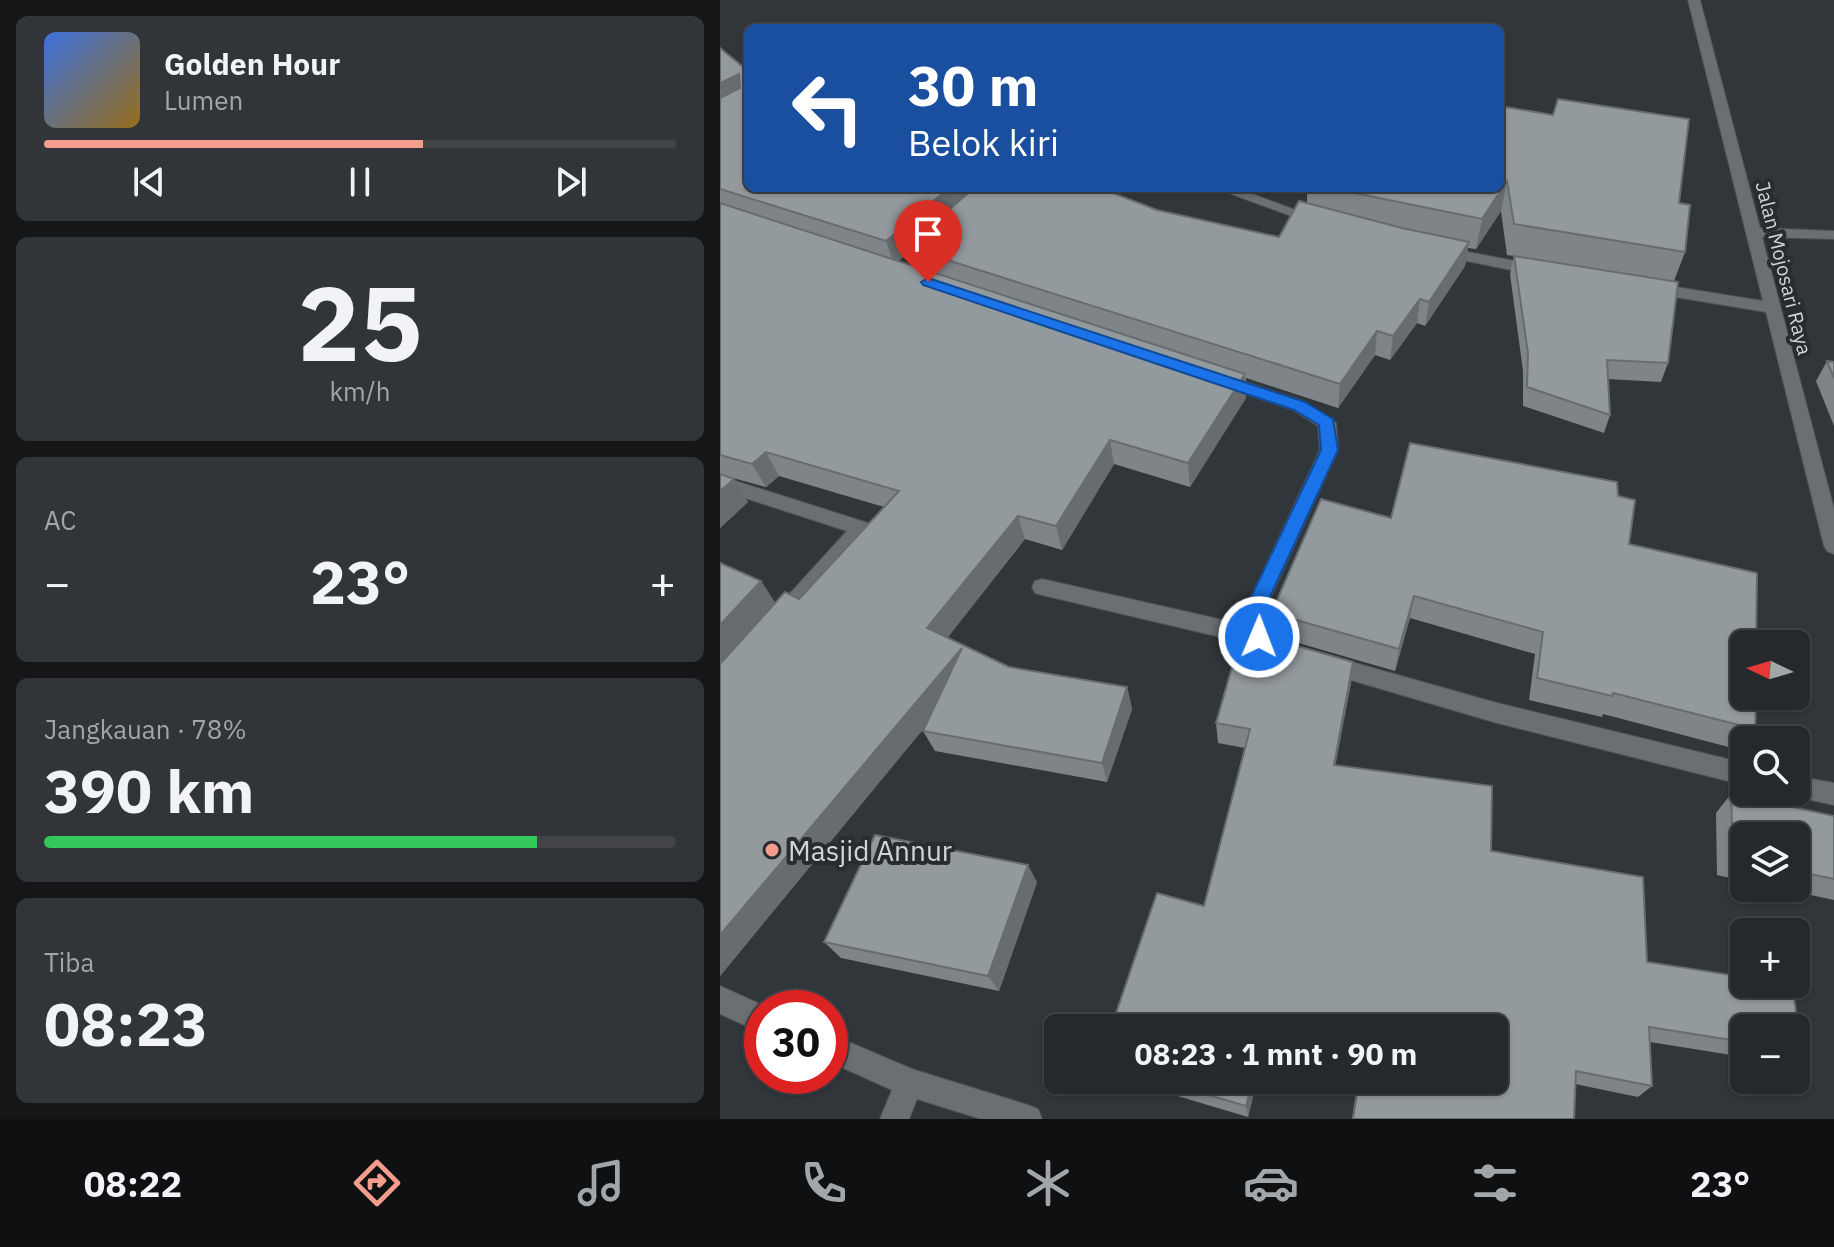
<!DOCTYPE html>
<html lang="id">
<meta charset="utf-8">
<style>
:root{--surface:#25282c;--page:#313438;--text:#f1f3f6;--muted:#a3a6a9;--line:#424448;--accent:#f49d8d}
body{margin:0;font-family:"IBM Plex Sans",sans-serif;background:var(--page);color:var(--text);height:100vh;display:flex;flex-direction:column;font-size:30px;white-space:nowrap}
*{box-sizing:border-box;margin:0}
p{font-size:26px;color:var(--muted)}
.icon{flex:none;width:44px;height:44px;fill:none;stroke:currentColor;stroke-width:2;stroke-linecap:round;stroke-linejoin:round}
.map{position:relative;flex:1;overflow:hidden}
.details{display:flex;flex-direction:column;gap:16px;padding:16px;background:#141618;width:720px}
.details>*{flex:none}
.banner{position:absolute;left:24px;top:24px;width:760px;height:168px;border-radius:12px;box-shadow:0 2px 6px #0004,0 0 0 2px var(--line);background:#1a4fa0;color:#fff;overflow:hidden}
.needle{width:52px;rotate:275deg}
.fabs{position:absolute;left:1010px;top:630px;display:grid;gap:16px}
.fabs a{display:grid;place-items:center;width:80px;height:80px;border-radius:12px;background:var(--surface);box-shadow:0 2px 6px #0004,0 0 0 2px var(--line);font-size:40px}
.speed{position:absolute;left:24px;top:990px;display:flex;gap:16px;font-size:40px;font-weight:700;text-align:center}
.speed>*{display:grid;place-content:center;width:104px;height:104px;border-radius:50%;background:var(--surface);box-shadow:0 2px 6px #0004,0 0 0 2px var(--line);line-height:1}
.speed .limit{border:12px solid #d22;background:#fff;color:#111}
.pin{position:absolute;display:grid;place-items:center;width:68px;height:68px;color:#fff;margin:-82px -34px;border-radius:50% 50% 50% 0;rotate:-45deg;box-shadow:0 0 8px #0007}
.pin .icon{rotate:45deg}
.me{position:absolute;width:88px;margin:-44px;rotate:1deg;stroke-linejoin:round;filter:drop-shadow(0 0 6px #0008)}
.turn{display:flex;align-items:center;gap:28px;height:168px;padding:0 32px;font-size:36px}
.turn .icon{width:104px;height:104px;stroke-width:2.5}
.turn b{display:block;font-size:56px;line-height:68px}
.big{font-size:60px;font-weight:700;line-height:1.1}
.details .card{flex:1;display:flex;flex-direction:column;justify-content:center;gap:12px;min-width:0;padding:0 28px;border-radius:12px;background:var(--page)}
.details .dial{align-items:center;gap:0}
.dial b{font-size:104px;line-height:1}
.song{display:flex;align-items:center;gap:24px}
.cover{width:96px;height:96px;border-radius:12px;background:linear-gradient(135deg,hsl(220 70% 55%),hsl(40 70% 35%))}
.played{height:8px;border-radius:4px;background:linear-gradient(90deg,var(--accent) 60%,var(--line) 60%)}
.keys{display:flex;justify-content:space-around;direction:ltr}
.heat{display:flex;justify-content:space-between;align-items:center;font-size:44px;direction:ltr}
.charge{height:12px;border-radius:6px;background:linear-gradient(90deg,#34c759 78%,var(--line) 0)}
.trip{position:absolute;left:324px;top:1014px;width:464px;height:80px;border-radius:12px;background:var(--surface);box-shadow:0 2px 6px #0004,0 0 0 2px var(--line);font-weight:700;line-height:80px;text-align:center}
.tab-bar{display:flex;height:128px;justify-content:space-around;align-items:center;background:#0f1012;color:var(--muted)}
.tab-bar .icon{width:56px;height:56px}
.tab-bar .on{color:var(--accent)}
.tab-bar b{font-size:36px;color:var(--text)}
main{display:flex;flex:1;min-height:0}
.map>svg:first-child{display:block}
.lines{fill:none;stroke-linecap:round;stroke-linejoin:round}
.minor-casing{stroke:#4e5256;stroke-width:2}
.minor{fill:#6c6f71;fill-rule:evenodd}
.wall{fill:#7e8488;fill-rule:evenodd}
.shaded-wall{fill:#676c6f}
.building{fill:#939a9e;stroke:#676c6f;stroke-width:2}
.route{fill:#1a73e8;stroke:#114b97;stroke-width:2}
.poi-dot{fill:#f49d8d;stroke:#272c30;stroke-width:3}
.labels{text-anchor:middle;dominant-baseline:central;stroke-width:8;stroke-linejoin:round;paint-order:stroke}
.far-street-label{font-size:20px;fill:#d1d4d7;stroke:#272c30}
.near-poi-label{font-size:28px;fill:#d1d4d7;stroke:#272c30;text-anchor:start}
</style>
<main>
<section class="details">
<div class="card">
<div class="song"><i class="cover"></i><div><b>Golden Hour</b><p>Lumen</p></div></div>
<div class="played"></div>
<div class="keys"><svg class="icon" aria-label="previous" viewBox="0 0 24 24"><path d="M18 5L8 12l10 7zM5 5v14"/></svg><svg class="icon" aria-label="pause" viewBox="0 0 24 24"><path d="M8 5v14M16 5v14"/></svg><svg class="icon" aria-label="next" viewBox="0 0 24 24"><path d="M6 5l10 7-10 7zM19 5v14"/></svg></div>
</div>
<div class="card dial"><b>25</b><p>km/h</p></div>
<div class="card"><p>AC</p>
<div class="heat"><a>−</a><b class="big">23°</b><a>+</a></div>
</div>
<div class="card"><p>Jangkauan · 78%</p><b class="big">390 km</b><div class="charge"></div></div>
<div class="card"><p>Tiba</p><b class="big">08:23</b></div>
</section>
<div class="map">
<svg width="1114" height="1119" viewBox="0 0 1114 1119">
<rect width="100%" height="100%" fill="#31363a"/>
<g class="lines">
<g class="minor-casing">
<g id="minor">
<polygon points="968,0 980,0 1040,228 1114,231 1114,239 1042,237 1114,509 1114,554 1107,551 1104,546 1046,312 931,293 923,288 931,283 1043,301"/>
<polygon points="495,188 516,188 605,221 598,225 593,224"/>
<polygon points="722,247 816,265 824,270 816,275 717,255 717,249"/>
<polygon points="502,374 585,402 616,423 618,450 543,614 548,632 572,645 575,651 572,657 564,660 534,645 322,595 315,593 312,587 315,581 322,579 525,625 523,614 600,450 598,426 573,410 496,384 493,380 496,376"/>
<polygon points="0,476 148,523 151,528 66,625 59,628 52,625 49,619 52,613 127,531 0,490"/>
<polygon points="607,655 777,703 1024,763 1024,785 777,723 607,673 599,670 596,664 599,658"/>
<polygon points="1076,776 1114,783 1114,805 1068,795 1066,792 1076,792"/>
<polygon points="0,986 49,1008 42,1008 42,1033 0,1014"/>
<polygon points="110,1034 192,1069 308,1105 318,1109 322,1119 261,1119 197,1099 189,1119 160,1119 172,1090 110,1062"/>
</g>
</g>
<use href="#minor" class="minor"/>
</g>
<g class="wall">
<path d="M0 48 28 188 437 210 559 237 587 203V188H780V106L959 203 965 252 954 281 948 363 941 382 888 379 890 415 884 433 803 406V371L790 274 794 256 787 255 781 211 756 249 748 248 745 266 705 326 697 323 670 360 655 355 618 408 526 378V398L470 487 394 464 342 550 305 539 227 638 289 667 407 687 412 709 387 782 215 751 203 731 206 725 0 976V563L41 581 55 603 79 599 164 507 59 476 46 487 2 475 28 502 0 528ZM188 253 192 266 178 261Z"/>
<polygon points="1107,361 1114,362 1114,426 1096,381"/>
<polygon points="898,496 909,544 1035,729 1027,740 1024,740 1024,744 1020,750 883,714 882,717 809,700 815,654 690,618 675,671 568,640 553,632 553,609 671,518"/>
<polygon points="544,633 560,641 633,662 631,683 615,765 772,786 771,851 923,877 927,962 1024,977 1024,984 1072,985 1082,1052 1076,1056 1076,1028 1024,1028 1024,1057 930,1042 932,1086 918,1097 855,1084 854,1119 632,1119 638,1081 634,1080 774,1080 774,1028 391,1028 437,893 484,906 525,748 498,743 496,723 517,650 536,654"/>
<polygon points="1011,794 1114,816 1114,900 1058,888 1076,888 1076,836 1024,836 1024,881 997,875 996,813"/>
<polygon points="317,882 279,991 121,958 104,942"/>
<polygon points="404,1080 537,1080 528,1117"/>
</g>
<g class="shaded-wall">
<polygon points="19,74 28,95 0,111 0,83"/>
<polygon points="787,181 781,211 756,249 762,219"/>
<polygon points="229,188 262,188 186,247 188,253 174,265 166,241"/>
<polygon points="749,242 745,266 705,326 709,302"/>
<polygon points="700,299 697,323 670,360 673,336"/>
<polygon points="657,331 655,355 618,408 620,384"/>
<polygon points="525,374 526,398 470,487 468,463"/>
<polygon points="390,440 394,464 342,550 336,526"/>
<polygon points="46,452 59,476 46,487 32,464"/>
<polygon points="14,479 28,502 0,528 0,491"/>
<polygon points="298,516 305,539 218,650 207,628"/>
<polygon points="41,581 56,604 0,665 0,625"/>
<polygon points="694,596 690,618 675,671 679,649"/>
<polygon points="242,648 252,670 0,976 0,935"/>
<polygon points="633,662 631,683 612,784 614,765"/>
<polygon points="407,687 412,709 387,782 382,763"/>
<polygon points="308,865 317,882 279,991 268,976"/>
<polygon points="533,1080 537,1080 528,1117 526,1106"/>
</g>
<g class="building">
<polygon points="0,48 28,71 28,188 229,188 166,241 0,189 0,98 20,88 19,74 0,83"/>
<polygon points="838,99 969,119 959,203 970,205 965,252 794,224 787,181 762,219 610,188 780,188 780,106 833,115"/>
<polygon points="254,188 380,188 437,210 559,237 579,201 682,228 749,242 709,302 700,299 673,336 657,331 620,384 186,247"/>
<polygon points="0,203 525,374 468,463 390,440 336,526 298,516 207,628 289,667 407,687 382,763 203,731 242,648 0,935 0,664 65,592 79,599 179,491 46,452 32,464 0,455"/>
<polygon points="794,256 958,282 948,363 887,360 890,415 807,387 808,353"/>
<polygon points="1107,361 1114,362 1114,378"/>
<polygon points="690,443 897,482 898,496 915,500 909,544 1037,573 1036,644 1024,644 1024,696 1036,696 1035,729 893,693 892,696 817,678 823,632 694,596 679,649 569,618 553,609 601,499 671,518"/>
<polygon points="0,474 14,479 0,491"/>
<polygon points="0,563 41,581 0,625"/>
<polygon points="544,633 560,641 633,662 614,765 772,786 771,851 923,877 927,962 1024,977 1024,984 1072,985 1082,1052 1076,1051 1076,1028 1024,1028 1024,1042 929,1027 932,1086 856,1071 854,1119 633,1119 639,1080 774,1080 774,1028 391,1028 437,893 484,906 530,729 496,723 517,650 536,654"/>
<polygon points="1011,794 1114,816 1114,879 1076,871 1076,836 1024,836 1024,859 1013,857"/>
<polygon points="155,835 308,865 268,976 104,942"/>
<polygon points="437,1080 533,1080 526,1106"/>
</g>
<polygon class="route" points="208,278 585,402 613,419 618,450 542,614 549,637 546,643 532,643 523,614 601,450 599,425 574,410 203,285 201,282"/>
<circle class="poi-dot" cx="52" cy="850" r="8"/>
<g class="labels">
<g class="far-street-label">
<text transform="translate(1064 268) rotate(76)">Jalan Mojosari Raya</text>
</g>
<g class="near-poi-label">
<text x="68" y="850">Masjid Annur</text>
</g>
</g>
</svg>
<div class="fabs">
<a><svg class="needle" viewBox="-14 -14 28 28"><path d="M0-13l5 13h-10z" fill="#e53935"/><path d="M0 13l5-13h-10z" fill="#a3a6a9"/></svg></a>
<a><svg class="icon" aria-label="search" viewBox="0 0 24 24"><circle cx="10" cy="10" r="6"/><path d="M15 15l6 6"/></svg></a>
<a><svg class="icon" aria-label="layers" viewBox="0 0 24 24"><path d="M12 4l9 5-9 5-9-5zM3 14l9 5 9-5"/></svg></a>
<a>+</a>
<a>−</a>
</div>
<div class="speed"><div class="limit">30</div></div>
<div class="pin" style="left:208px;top:282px;background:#d93025"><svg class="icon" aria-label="arrive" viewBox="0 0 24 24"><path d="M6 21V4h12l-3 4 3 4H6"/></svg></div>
<svg class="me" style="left:539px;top:637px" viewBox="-20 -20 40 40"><circle r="17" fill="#1a73e8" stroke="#fff" stroke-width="3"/><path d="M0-11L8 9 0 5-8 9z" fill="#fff"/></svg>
<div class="trip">08:23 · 1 mnt · 90 m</div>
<div class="banner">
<div class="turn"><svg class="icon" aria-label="left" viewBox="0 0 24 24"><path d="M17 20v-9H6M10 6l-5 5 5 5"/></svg><div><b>30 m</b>Belok kiri</div></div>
</div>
</div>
</main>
<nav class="tab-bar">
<b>08:22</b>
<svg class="icon on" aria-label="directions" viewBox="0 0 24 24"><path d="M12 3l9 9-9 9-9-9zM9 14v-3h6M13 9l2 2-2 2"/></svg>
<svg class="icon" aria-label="music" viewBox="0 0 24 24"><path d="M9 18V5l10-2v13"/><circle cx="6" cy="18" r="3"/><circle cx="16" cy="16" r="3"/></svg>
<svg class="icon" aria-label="phone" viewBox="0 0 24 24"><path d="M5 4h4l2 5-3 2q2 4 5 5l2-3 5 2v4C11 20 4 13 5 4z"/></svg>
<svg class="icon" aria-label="climate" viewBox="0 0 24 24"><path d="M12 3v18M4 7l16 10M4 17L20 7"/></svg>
<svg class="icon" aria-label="car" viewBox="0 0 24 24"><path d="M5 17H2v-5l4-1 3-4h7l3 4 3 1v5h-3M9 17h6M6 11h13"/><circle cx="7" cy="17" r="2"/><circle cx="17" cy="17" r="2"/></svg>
<svg class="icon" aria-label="filters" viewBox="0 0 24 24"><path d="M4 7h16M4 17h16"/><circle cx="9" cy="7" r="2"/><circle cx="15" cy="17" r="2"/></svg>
<b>23°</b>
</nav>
